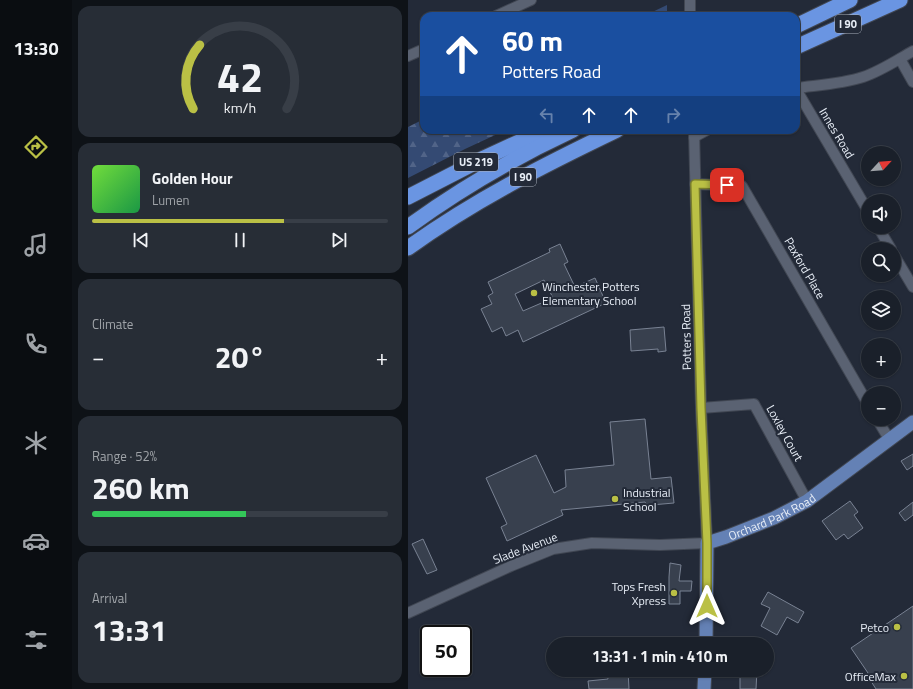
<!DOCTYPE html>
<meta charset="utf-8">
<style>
:root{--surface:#1a202a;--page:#272d36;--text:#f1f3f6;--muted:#9fa3a8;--line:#383e47;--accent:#bac045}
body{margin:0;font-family:"Titillium Web",sans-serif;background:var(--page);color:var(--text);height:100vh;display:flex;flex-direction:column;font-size:15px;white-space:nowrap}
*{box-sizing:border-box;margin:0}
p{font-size:13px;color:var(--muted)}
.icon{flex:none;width:22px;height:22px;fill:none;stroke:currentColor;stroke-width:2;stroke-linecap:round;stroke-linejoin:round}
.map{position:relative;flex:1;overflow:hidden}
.sheet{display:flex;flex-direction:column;gap:6px;padding:6px;background:#0e1217;width:336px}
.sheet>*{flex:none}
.banner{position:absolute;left:12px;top:12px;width:380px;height:122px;border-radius:12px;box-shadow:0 1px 3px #0004,0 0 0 1px var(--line);background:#1a4fa0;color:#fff;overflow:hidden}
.needle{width:26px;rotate:64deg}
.buttons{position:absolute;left:453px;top:146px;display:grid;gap:8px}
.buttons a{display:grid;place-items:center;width:40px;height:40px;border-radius:50%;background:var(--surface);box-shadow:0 1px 3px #0004,0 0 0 1px var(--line);font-size:20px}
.speed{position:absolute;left:12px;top:625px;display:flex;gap:8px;font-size:20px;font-weight:700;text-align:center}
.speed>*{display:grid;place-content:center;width:52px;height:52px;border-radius:50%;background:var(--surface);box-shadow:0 1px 3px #0004,0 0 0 1px var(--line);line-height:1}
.speed .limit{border:2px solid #111;border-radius:6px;background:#fff;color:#111}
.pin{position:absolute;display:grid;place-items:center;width:34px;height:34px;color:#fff;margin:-17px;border-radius:8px;box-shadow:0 2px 6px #0006}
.me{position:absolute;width:44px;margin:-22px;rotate:0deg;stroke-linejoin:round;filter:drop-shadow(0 0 3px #0008)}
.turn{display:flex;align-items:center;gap:14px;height:84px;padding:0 16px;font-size:18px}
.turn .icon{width:52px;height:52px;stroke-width:2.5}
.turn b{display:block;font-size:28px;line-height:34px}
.lanes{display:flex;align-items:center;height:38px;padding:0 16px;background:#0003;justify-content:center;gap:20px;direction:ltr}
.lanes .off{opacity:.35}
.big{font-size:30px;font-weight:700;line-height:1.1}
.sheet .card{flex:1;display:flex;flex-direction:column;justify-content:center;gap:6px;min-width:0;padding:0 14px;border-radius:12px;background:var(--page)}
.sheet .dial{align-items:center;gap:0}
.dial svg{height:104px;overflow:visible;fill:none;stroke:var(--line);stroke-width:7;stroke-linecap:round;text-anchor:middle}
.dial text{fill:var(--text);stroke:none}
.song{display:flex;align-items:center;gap:12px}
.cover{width:48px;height:48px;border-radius:6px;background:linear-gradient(135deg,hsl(100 70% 55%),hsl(140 70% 35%))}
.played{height:4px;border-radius:2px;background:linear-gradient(90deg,var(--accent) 65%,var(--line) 65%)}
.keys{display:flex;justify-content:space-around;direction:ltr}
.heat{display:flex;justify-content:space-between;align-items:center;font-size:22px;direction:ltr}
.charge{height:6px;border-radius:3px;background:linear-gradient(90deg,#34c759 52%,var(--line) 0)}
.trip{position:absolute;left:138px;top:637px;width:228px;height:40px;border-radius:20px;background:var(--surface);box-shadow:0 1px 3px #0004,0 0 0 1px var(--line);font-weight:700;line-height:40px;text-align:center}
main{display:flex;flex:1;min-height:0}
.menu{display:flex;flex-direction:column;width:72px;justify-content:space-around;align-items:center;background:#0a0d11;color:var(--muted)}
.menu .icon{width:28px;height:28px}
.menu .on{color:var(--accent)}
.menu b{font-size:18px;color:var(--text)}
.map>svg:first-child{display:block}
.forest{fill:url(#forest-firs)}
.building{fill:#38404e;stroke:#798293;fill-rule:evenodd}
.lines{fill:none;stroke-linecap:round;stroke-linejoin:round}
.minor-casing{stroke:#414753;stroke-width:12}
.major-casing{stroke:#414753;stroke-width:15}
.highway-casing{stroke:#414753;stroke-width:17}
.minor{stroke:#5a6272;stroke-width:10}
.major{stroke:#6481b5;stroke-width:13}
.highway{stroke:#6a95e2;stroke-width:15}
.route-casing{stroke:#797d2d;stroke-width:10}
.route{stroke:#bac045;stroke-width:7}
.poi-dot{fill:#bac045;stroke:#232a38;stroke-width:1.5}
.labels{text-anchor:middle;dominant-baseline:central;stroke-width:4;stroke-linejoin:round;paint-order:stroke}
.shield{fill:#232a38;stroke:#acb2bd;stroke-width:1}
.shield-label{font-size:11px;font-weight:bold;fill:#e7edf6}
.street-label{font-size:12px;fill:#e7edf6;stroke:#232a38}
.poi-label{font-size:12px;fill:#e7edf6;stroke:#232a38;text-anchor:end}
</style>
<main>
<nav class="menu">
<b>13:30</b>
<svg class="icon on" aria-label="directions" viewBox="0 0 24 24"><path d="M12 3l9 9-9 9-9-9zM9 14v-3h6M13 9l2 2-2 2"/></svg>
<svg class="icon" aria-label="music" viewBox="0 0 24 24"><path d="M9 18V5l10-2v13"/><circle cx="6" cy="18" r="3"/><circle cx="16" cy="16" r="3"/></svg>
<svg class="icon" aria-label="phone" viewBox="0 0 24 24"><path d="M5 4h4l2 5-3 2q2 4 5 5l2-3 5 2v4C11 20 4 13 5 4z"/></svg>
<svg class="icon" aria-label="climate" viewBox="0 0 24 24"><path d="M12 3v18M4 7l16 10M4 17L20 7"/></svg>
<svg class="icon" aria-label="car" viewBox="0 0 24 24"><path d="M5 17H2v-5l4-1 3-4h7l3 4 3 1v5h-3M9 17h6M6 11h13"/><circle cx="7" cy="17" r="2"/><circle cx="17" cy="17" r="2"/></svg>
<svg class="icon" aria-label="filters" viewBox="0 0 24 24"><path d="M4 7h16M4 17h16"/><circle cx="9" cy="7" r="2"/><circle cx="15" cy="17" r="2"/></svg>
</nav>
<section class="sheet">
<div class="card dial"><svg viewBox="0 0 100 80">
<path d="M14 69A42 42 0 1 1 86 69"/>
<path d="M14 69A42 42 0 0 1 19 20" stroke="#bac045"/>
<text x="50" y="56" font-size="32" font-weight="700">42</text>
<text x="50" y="72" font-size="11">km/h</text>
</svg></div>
<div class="card">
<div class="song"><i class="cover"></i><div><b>Golden Hour</b><p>Lumen</p></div></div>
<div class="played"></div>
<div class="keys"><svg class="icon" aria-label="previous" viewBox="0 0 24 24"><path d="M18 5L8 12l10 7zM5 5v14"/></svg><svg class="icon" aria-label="pause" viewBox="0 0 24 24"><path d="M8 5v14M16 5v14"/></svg><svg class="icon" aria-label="next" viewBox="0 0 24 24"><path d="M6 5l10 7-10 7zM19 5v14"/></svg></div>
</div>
<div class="card"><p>Climate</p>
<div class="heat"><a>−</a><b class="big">20°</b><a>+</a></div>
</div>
<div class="card"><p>Range · 52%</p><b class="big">260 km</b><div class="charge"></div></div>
<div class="card"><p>Arrival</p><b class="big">13:31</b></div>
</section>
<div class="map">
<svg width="505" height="689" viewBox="0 0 505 689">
<defs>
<pattern id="forest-firs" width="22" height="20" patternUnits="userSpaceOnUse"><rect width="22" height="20" fill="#344a73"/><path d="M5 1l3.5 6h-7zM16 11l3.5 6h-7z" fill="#516488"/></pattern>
</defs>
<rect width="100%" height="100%" fill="#232a38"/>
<g class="forest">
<polygon points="259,5 259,16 236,16"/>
<polygon points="16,119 16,130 98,130 57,149 0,178 0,127"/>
</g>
<g class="building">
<path d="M152 244 160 262 156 264 167 287 187 278 198 303 115 342 110 330 98 336 94 327 84 332 73 309 84 304 80 296 85 293 80 282 142 252 141 249ZM136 280 145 298 115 311 107 294Z"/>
<polygon points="256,327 258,351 250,352 250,349 223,351 222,330"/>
<polygon points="237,419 243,479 263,477 266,503 243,505 240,507 237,502 153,510 155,515 99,541 93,527 99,524 78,478 128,455 146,493 158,487 157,470 206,465 202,422"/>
<polygon points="505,454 505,466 499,470 493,461"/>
<polygon points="442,501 450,512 446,515 455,528 440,539 436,534 428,540 414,521"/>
<polygon points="505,502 505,515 497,521 491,513"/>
<polygon points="15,539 29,570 19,574 4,544"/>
<polygon points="262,563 273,565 271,581 284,581 283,591 272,591 272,604 261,604 261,577"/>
<polygon points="360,592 396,612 390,623 379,617 369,635 353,626 362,608 353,604"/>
<polygon points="505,606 505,689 468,689 459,675 460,673 443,648"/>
<polygon points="327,637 345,638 345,644 327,644"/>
<polygon points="220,670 221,689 181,689 180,681 200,679 199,672"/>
<polygon points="332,670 349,670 348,689 332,689"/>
</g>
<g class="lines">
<g class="minor-casing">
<g id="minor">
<polyline points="282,0 282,16"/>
<polyline points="88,16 123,0"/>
<polyline points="0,56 16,49"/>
<polyline points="492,59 505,82"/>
<path d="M388 88C410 85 434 84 455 77 473 71 489 60 505 51"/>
<polyline points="388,89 460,211"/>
<polyline points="286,137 299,130"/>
<polyline points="287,184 334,186 460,404"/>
<polyline points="470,227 483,249"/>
<polyline points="486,255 505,287"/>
<polyline points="293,408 346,404 399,501"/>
<polyline points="469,419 481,439"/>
<polyline points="0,613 103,566 145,549 184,543 252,545 299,543 293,408 286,130"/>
</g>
</g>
<g class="major-casing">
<g id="major">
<path id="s1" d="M298 644 299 543 318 537 366 518 399 501 505 422"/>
<polyline points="296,689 297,670"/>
</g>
</g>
<g class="highway-casing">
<g id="highway">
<polyline points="388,26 442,0"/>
<polyline points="388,47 492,0"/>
<polyline points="0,197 76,158 137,130"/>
<path d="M0 227C52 189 107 157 165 130"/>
<path d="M0 248C65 201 136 165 209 130"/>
</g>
</g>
<use href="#minor" class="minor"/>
<use href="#major" class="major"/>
<use href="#highway" class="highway"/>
</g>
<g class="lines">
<g class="route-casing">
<polyline id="route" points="299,606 299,543 293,408 287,184 319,185"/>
</g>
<use href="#route" class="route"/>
</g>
<g class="poi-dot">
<circle cx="126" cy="293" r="4"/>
<circle cx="207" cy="499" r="4"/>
<circle cx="266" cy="593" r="4"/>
<circle cx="489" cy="627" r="4"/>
<circle cx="496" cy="676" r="4"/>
</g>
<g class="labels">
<g class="shield">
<rect x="427" y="15" width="26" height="18" rx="3"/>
<rect x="46" y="153" width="44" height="18" rx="3"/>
<rect x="102" y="168" width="26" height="18" rx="3"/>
</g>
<g class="shield-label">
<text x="440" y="24">I 90</text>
<text x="68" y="162">US 219</text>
<text x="115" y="177">I 90</text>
</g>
<g class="street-label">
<text transform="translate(429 133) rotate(59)">Innes Road</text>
<text transform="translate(397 268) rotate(60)">Paxford Place</text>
<text transform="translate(278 337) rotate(-91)">Potters Road</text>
<text transform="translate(377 433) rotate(61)">Loxley Court</text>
<text stroke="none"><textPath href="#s1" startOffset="171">Orchard Park Road</textPath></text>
<text transform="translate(117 548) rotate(-21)">Slade Avenue</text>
</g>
<g class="poi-label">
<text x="134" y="286" text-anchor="start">Winchester Potters<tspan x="134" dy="14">Elementary School</tspan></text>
<text x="215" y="492" text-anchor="start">Industrial<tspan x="215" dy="14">School</tspan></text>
<text x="258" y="586">Tops Fresh<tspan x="258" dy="14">Xpress</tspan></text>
<text x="481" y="627">Petco</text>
<text x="488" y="676">OfficeMax</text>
</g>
</g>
</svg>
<div class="buttons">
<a><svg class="needle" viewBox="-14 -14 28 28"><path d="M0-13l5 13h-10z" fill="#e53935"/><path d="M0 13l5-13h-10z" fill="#9fa3a8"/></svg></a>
<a><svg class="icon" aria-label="sound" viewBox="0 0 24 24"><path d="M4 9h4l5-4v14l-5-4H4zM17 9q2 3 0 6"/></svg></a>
<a><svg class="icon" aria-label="search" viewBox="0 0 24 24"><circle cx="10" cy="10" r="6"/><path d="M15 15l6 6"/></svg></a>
<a><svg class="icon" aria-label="layers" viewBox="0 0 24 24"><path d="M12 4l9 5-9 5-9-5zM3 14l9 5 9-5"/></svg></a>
<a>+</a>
<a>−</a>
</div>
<div class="speed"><div class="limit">50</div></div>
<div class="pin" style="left:319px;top:185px;background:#d93025"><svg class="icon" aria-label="arrive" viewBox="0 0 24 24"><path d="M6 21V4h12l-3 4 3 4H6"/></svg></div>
<svg class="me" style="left:299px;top:606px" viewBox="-20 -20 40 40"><path d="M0-17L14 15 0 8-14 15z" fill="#bac045" stroke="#fff" stroke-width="4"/></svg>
<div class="trip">13:31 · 1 min · 410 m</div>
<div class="banner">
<div class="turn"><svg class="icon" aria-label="ahead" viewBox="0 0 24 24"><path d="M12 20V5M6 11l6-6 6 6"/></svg><div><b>60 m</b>Potters Road</div></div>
<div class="lanes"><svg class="icon off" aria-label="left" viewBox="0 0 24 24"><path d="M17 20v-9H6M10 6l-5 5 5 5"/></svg><svg class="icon" aria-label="ahead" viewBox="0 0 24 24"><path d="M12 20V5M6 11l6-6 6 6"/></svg><svg class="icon" aria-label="ahead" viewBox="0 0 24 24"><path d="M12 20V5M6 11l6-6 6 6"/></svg><svg class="icon off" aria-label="right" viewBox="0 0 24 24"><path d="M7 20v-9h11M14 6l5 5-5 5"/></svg></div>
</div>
</div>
</main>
